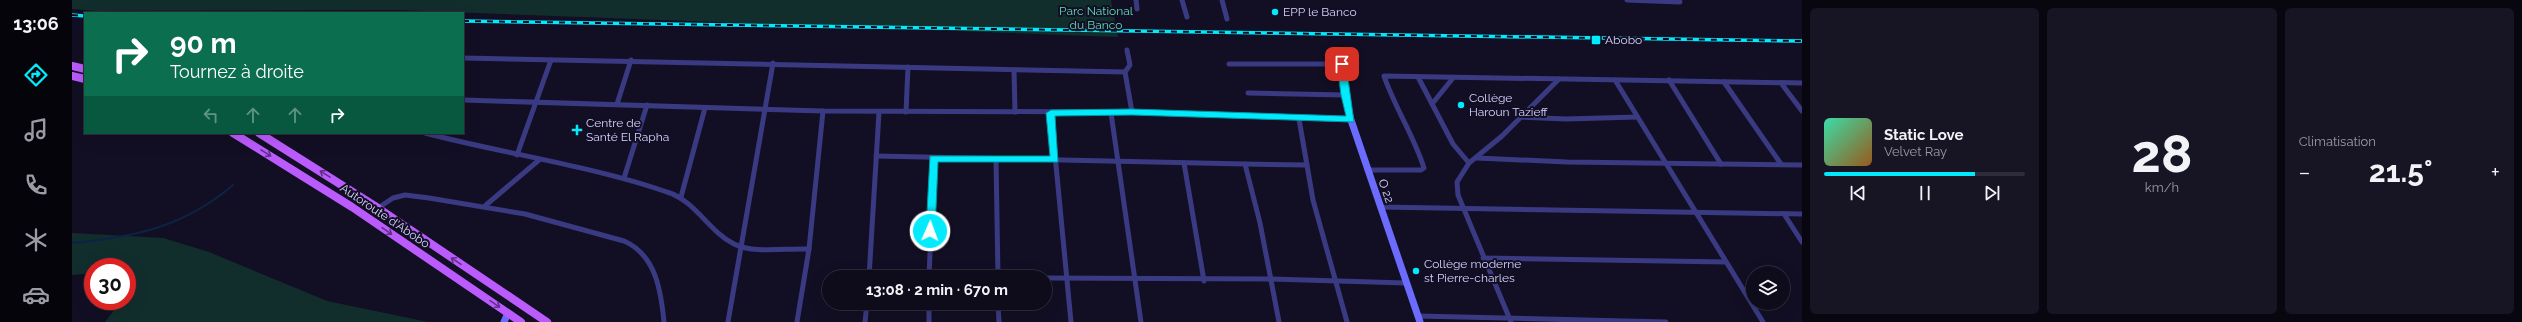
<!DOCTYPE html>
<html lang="fr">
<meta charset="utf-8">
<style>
:root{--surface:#0e0b1b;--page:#171424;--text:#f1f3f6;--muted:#9b9ba3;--line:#2e2b3a;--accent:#02eafb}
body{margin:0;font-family:Raleway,sans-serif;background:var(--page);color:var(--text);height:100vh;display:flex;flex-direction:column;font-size:15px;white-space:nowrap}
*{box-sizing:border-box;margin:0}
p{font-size:13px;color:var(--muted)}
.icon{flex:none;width:22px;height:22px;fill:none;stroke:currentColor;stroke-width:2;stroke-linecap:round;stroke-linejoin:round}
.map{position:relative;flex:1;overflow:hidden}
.panel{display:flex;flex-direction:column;gap:8px;padding:8px;background:#08060f;width:720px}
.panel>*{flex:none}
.hud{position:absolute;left:12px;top:12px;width:380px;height:122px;border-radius:0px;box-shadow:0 4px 16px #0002,0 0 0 1px var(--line);background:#0b6e4f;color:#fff;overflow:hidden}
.controls{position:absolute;left:1674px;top:266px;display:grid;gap:8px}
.controls a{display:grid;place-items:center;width:44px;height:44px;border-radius:50%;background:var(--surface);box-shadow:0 4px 16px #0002,0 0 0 1px var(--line);font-size:20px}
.speed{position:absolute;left:12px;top:258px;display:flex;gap:8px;font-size:20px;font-weight:700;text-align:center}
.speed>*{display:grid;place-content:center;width:52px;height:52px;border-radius:50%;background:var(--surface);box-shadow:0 4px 16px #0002,0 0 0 1px var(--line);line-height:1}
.speed .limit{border:6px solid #d22;background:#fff;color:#111}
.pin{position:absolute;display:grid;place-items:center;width:34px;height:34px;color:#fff;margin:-17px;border-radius:8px;box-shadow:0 2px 6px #0006}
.me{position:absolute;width:44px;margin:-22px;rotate:2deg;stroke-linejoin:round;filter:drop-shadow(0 0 3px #0008)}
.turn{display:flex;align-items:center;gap:14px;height:84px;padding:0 20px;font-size:18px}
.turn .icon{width:52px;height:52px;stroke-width:2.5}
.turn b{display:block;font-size:28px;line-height:34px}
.lanes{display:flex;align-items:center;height:38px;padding:0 20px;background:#0003;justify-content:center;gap:20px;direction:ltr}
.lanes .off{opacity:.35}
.big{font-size:30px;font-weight:700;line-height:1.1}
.panel .widget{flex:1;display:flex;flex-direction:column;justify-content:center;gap:6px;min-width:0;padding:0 14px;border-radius:6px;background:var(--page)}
.panel .dial{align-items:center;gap:0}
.dial b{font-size:52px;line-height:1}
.song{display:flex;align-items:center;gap:12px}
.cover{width:48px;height:48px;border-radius:6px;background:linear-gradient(135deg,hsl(160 70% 55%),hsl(30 70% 35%))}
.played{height:4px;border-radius:2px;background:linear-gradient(90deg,var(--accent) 75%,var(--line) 75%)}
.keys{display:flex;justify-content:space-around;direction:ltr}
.heat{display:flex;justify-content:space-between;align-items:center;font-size:22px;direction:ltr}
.panel .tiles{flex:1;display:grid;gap:8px;grid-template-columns:repeat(3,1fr)}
.trip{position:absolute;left:750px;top:270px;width:230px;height:40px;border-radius:20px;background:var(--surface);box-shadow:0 4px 16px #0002,0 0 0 1px var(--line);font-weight:700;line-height:40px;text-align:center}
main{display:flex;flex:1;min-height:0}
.tab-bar{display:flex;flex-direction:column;width:72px;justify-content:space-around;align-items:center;background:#06040b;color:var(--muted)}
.tab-bar .icon{width:28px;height:28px}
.tab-bar .active{color:var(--accent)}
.tab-bar b{font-size:18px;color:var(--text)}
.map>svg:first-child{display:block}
.green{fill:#122e2c}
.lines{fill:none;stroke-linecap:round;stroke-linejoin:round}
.stream{stroke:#0c2346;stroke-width:2}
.street{stroke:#3a3a83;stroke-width:5}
.secondary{stroke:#6b6cfe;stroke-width:7}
.primary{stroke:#bb5bfd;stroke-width:8}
.rail-casing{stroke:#02eafb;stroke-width:3.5}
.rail{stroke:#120f24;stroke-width:2;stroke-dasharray:6;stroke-linecap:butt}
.oneway{stroke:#5e3186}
.route{fill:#02eafb;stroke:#0198a3}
.poi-dot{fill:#02eafb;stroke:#120f24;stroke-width:1.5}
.labels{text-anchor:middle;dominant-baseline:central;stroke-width:4;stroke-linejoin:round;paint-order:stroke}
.park-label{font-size:12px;fill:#5fdeba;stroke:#120f24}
.poi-label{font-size:12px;fill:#d6d3ff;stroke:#120f24;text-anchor:start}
.street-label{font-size:12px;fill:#d6d3ff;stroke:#120f24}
</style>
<main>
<nav class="tab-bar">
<b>13:06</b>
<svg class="icon active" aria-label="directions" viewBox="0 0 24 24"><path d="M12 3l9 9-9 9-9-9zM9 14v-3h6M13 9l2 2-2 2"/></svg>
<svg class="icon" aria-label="music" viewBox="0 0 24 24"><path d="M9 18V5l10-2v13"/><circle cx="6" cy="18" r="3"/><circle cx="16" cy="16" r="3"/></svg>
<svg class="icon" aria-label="phone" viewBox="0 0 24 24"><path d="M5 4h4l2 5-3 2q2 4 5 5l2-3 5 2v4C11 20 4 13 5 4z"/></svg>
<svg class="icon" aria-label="climate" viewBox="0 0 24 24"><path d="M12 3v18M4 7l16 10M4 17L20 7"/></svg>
<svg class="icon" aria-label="car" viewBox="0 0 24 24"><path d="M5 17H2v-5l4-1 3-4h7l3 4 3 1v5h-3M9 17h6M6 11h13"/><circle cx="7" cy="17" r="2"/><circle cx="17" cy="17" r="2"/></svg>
</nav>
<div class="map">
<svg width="1730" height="322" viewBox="0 0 1730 322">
<rect width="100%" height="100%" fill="#120f24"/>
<g class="green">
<polygon points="0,0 1039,0 1046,37 326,10 24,11 0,9"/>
<polygon points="0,233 91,238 137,252 255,301 356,322 33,322 49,301 55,301 55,267 21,267 21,273 0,275"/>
</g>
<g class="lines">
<path class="stream" d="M0 243C63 237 112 227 161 185"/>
<g class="street">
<polyline points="1064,0 1065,9"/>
<polyline points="1110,0 1115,17"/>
<polyline points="1150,0 1155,19"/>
<polyline points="1555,0 1608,2"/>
<polyline points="1055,50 1058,65 1053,72 1060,112"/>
<polyline points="391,58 1053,72"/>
<polyline points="1157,64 1270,64"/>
<polyline points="942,70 943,112"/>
<polyline points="1346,77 1381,144 1397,163"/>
<polyline points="1543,80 1691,322"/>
<polyline points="1597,80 1649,164"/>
<polyline points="1652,82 1709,164"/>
<polyline points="1709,83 1730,111"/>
<polyline points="1176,93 1273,95"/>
<polyline points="391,100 751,111 1060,112 1279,120"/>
<polyline points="545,104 559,60"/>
<polyline points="1360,104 1381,78"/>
<polyline points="834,112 836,67"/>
<polyline points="979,113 999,322"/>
<polyline points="1039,113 1069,322"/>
<polyline points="1448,117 1494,119 1565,117"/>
<polyline points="1227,119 1241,200 1275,322"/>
<path d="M353 133C433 154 516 165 595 192 624 201 636 231 662 244 682 254 714 248 737 249"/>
<polyline points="445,155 479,60"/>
<polyline points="804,156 1173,164 1188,223 1207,322"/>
<polyline points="1405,158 1495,162 1730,165"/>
<polyline points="924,159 926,277"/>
<polyline points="1112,163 1132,281"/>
<polyline points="1173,164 1235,165"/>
<path d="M1295 170H1349L1352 168C1342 136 1323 108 1312 76L1730 83"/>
<polyline points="552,178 575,105"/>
<polyline points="609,197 633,108"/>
<polyline points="414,205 467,160"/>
<polyline points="1308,207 1730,214"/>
<path d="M306 208 321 198 333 195 357 198 453 214 552 241C584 255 589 291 592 322"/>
<polyline points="1712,214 1730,242"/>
<polyline points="1411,258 1654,262"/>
<polyline points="797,272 920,277"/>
<polyline points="797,277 807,112"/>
<polyline points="857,277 862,159"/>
<polyline points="973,278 1199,279 1334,283"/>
<polyline points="857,303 857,322"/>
<polyline points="926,303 927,322"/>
<polyline points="1346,316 1594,322"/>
<polyline points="656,322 701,63"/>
<polyline points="725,322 737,249 751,111"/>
<polyline points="793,322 795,303"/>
<polyline points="1439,322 1386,195 1385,182 1397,163 1430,136 1487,79"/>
</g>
<g class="secondary">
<polyline points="1270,64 1273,95 1279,120 1348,322"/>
<polyline points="432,322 436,313"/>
</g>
<g class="primary">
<polyline points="0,66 13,69"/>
<polyline points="0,76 13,79"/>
<polyline points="161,133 280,207 449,322"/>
<polyline points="187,133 306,208 475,322"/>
</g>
<g class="rail-casing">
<g id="rail">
<polyline points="0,15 13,16"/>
<polyline points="391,21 1730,41"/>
</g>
</g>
<use href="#rail" class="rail"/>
</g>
<defs><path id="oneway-shaft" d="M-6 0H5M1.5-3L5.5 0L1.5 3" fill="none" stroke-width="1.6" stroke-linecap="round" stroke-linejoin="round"/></defs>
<g class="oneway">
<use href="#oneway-shaft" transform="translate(194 153) rotate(32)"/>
<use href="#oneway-shaft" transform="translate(253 174) rotate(-148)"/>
<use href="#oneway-shaft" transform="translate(315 231) rotate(35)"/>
<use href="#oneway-shaft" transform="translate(384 261) rotate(-146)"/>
<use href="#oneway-shaft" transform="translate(423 304) rotate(34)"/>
</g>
<polygon class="route" points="1270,61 1274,64 1282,122 1060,115 983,116 986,162 866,162 863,231 858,235 854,231 858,156 978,156 974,113 979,110 1060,109 1274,116 1269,95 1265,64"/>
<g class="poi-dot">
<circle cx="1203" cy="12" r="4"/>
<rect x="1519" y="35" width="10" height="10" rx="2"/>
<circle cx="1389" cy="105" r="4"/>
<path d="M503 124h4v4h4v4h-4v4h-4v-4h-4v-4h4z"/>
<circle cx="1344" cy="271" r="4"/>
</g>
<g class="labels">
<g class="park-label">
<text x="1024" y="11">Parc National<tspan x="1024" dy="14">du Banco</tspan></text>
</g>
<g class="poi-label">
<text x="1211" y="12">EPP le Banco</text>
<text x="1533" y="40">Abobo</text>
<text x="1397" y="98">Collège<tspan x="1397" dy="14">Haroun Tazieff</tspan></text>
<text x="514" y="123">Centre de<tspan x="514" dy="14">Santé El Rapha</tspan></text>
<text x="1352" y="264">Collège moderne<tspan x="1352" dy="14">st Pierre-charles</tspan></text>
</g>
<g class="street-label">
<text transform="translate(1314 191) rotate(71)">O 22</text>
<text transform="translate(313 216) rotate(34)">Autoroute d'Abobo</text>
</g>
</g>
</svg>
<div class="controls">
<a><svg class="icon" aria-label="layers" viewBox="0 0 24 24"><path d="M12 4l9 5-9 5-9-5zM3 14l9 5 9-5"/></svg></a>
</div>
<div class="speed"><div class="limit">30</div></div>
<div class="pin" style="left:1270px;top:64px;background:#d93025"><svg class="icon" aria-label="arrive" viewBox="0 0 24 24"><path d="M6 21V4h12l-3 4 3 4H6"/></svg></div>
<svg class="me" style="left:858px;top:231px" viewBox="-20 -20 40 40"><circle r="17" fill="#02eafb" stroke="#fff" stroke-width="3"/><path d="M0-11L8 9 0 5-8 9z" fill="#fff"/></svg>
<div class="trip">13:08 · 2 min · 670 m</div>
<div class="hud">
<div class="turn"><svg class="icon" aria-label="right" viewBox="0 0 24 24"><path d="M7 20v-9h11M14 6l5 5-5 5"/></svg><div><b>90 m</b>Tournez à droite</div></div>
<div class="lanes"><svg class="icon off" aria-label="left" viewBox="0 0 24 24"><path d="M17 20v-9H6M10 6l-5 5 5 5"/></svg><svg class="icon off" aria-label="ahead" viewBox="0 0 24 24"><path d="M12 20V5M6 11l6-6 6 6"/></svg><svg class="icon off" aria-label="ahead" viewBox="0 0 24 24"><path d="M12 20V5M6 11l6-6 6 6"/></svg><svg class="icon" aria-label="right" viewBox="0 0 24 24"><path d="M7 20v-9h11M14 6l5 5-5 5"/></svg></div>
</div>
</div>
<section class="panel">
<div class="tiles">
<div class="widget">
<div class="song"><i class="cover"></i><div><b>Static Love</b><p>Velvet Ray</p></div></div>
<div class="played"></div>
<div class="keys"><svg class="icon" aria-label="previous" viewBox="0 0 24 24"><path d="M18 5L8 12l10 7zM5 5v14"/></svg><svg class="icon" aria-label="pause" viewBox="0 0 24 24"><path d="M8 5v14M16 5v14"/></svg><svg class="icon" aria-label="next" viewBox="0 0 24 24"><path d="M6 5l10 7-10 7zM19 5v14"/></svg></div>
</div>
<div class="widget dial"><b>28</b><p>km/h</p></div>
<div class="widget"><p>Climatisation</p>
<div class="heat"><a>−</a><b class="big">21.5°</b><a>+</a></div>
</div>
</div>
</section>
</main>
